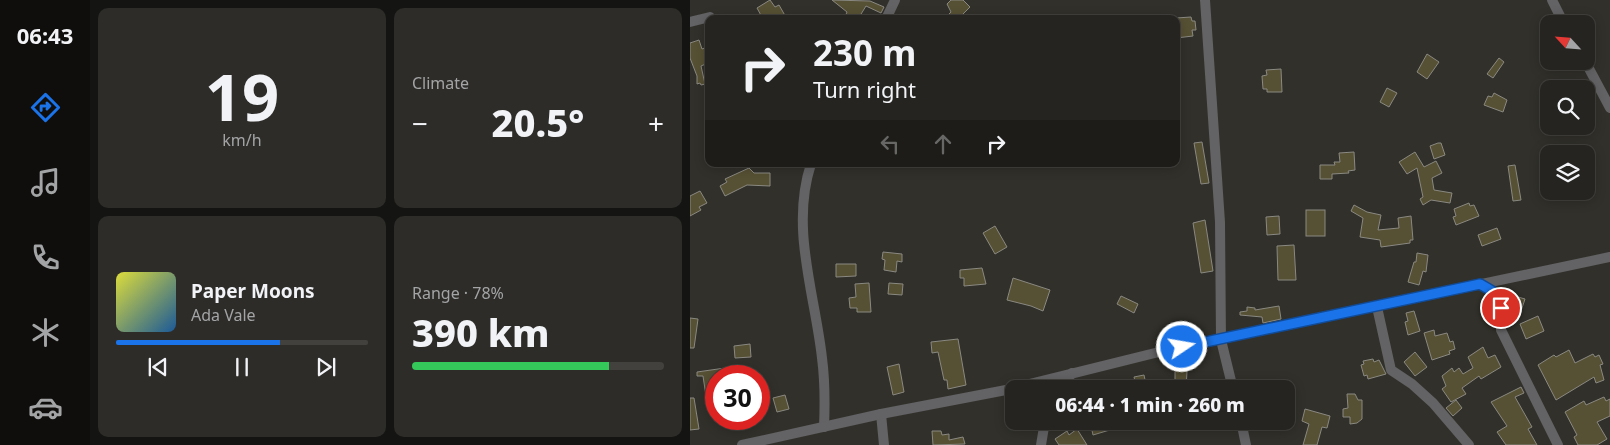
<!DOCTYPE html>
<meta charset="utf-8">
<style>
:root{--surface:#252420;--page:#2d2c29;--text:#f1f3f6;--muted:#a3a4a5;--line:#42413e;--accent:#1a73e8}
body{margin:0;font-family:"Noto Sans",sans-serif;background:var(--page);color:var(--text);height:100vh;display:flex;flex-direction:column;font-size:19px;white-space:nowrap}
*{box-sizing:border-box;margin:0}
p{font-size:16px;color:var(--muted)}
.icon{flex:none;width:28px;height:28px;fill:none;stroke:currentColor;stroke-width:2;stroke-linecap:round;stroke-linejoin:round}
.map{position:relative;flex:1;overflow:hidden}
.side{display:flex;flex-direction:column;gap:8px;padding:8px;background:#141412;width:600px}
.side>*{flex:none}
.banner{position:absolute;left:15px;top:15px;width:475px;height:152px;border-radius:10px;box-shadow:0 2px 12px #0003,0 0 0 1px var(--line);background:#252420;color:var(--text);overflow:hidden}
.needle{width:32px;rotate:296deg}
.controls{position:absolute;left:850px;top:15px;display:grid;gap:10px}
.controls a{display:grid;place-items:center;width:55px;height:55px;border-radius:10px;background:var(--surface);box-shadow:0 2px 12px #0003,0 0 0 1px var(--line);font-size:25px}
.speed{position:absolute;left:15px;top:365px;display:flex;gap:10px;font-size:25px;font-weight:700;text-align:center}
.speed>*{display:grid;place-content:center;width:65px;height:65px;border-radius:50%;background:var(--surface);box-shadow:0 2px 12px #0003,0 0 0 1px var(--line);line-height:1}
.speed .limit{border:8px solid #d22;background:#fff;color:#111}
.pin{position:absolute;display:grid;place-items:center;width:42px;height:42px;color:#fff;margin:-21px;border:2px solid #fff;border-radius:50%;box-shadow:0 1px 5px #0007}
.me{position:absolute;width:55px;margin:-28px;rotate:78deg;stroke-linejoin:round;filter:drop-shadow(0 0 4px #0008)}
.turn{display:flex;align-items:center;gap:18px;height:105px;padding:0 25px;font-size:22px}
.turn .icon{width:65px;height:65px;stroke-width:2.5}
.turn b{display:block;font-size:35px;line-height:42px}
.lanes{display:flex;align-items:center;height:48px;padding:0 25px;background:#0003;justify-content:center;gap:25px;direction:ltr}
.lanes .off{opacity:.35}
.big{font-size:38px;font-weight:800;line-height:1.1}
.side .card{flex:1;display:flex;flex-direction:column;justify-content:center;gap:8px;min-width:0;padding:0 18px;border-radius:10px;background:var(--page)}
.side .dial{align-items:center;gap:0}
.dial b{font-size:65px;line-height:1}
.song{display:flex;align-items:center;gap:15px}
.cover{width:60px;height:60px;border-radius:8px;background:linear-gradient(135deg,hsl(60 70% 55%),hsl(210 70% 35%))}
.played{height:5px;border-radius:2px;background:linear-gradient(90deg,var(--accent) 65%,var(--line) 65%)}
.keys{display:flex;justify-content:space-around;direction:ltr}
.heat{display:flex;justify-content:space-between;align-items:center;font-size:28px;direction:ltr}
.charge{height:8px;border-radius:4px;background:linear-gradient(90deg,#34c759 78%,var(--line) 0)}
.side .tiles{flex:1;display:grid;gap:8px;grid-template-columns:repeat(2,1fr)}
.trip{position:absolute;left:315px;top:380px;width:290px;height:50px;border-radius:10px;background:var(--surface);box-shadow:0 2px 12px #0003,0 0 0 1px var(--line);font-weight:800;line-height:50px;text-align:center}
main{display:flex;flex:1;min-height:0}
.tab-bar{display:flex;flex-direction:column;width:90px;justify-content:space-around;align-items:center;background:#0f0e0d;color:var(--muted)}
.tab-bar .icon{width:35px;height:35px}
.tab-bar .active{color:var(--accent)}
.tab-bar b{font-size:22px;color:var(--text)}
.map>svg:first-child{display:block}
.building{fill:#565034;stroke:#8a8982}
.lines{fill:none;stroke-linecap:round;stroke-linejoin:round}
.minor{stroke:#636264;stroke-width:10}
.route-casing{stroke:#114b97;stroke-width:12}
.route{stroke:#1a73e8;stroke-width:9}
</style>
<main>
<nav class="tab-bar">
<b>06:43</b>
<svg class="icon active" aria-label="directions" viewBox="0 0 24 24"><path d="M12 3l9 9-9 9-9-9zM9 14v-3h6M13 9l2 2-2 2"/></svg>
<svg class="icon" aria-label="music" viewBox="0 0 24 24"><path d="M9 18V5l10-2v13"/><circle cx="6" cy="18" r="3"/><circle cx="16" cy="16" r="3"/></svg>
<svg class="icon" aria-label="phone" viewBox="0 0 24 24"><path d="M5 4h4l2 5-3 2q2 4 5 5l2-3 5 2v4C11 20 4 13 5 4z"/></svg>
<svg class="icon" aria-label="climate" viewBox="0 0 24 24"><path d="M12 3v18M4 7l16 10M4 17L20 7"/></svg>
<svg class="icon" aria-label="car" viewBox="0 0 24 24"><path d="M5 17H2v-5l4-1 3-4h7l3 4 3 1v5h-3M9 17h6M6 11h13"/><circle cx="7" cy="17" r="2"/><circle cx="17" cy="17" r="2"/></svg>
</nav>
<section class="side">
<div class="tiles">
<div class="card dial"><b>19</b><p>km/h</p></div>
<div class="card"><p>Climate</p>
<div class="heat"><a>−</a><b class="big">20.5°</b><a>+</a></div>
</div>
<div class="card">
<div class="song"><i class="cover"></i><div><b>Paper Moons</b><p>Ada Vale</p></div></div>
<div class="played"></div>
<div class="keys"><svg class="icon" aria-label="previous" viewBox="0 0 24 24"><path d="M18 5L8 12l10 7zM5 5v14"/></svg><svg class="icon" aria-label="pause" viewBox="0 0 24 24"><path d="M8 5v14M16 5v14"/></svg><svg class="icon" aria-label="next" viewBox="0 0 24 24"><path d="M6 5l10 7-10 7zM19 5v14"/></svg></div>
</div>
<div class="card"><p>Range · 78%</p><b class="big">390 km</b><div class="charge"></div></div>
</div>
</section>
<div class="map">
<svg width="920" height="445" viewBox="0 0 920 445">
<rect width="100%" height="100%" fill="#31302a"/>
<g class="building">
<polygon points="80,0 85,7 89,5 97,19 73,19 67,8"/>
<polygon points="142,0 180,1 194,7 191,13 176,6 168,19 154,19 157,12"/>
<polygon points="261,0 273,0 280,7 268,19 264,19 259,14 261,12 257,4"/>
<polygon points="501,17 502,21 505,21 506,30 502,30 503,36 486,38 486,18"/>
<polygon points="9,40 12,49 17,47 19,52 19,57 16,58 18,63 11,66 15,84 11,85 10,83 7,84 7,76 0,58 0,43"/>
<polygon points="737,54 749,62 737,79 727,72"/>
<polygon points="809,58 814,62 803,78 797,74"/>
<polygon points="591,69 592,92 577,92 577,89 573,89 572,76 577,75 576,70"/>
<polygon points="697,88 707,93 699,107 690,102"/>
<polygon points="804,93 817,100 813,112 794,105 798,96 802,97"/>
<polygon points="512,142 519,183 511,184 504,143"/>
<polygon points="748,143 751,143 755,155 744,159 740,146"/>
<polygon points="664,152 665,170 658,171 659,173 642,174 642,179 630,179 630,165 645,165 644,162 650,162 649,153"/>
<polygon points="725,152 734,167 746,161 752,173 742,178 744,190 762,193 760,203 741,200 733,205 730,199 733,197 727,168 717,174 709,162"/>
<polygon points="825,165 831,200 823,201 818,166"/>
<polygon points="59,168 64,173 80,173 80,186 57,185 35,196 30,186 37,182 35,179"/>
<polygon points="10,191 17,203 9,207 11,210 0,216 0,196"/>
<polygon points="779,203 780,206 784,205 789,216 766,225 763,217 766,216 764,209"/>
<polygon points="664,205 677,212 691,215 688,230 709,228 708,218 721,216 723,240 720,240 720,243 691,247 690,240 670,237 673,218 661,211"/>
<rect x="616" y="210" width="19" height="26"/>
<polygon points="589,216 590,234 577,235 576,217"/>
<polygon points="515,220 523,271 511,273 503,223"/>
<polygon points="305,226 317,247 305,254 293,233"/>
<polygon points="807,228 811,239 792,246 788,235"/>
<polygon points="604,245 606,280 588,280 587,246"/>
<polygon points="193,252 212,254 212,262 207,261 206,272 194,270 195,260 192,259"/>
<polygon points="727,253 738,255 736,272 733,271 729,285 718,282 724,262 726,262"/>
<polygon points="146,264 166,264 166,276 146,277"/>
<polygon points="292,268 296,284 274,286 274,278 270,278 270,270"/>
<polygon points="323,278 360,290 353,311 341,306 317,300"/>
<polygon points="179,283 181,312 167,312 167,308 160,308 159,298 166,297 165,284"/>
<polygon points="199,283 213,284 212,295 198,294"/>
<polygon points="821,295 835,299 829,317 818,313 817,306"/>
<polygon points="431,296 448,304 444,313 427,304"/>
<polygon points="589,306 591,319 573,323 572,317 550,315 550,312 557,311 557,307 565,308 565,310"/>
<polygon points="724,311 730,331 718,335 715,322 718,321 716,313"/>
<polygon points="848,316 854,331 836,339 830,324"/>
<polygon points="0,318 8,319 4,348 0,348"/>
<polygon points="496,326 499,339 487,341 484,330"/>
<polygon points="744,330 745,336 757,333 760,342 763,341 765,349 759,351 760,354 742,360 734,333"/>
<polygon points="268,339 276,385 258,389 257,380 254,380 248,352 242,353 241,342"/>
<polygon points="60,344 61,357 45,358 44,346"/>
<polygon points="793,347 798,358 805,355 811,367 791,379 789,376 772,388 776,394 761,402 752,389 756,386 752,376 762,368 764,372 769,368 773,374 783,368 778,357"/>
<polygon points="879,350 885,363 903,354 905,357 909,355 913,364 910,365 914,380 906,383 904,377 866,400 848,365 864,355 866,357"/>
<polygon points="725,352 737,367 725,376 714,362"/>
<polygon points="683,359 684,362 689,360 696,374 678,379 677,375 674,376 671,365 674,364 673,361"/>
<polygon points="209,364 214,392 203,395 197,367"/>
<polygon points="35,368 36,376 26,376 26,394 16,396 13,376 7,376 7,372"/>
<polygon points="485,370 497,371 496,389 485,389"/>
<polygon points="454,375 457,389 447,389 444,377"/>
<polygon points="831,387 834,393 825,397 842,427 838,429 847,445 816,445 807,432 817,426 801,402"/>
<polygon points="657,394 665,394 668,400 672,400 672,419 667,423 660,424 660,417 653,417 653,409 658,408"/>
<polygon points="95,395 99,409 87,412 83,398"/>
<polygon points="914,397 916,401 920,399 920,416 907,422 917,439 907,445 888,445 884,437 887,435 875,412 894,401 896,405"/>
<polygon points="0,398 4,398 9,429 0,430"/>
<polygon points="766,400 772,408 763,416 756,408"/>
<polygon points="615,409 640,416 637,428 632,427 627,445 613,445 619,424 612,421"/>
<polygon points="400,421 421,421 423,429 403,435"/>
<polygon points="514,421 540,421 539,429 514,425"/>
<polygon points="387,429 397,445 369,445 365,439 377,431 379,435"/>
<polygon points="242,431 251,431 252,435 259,434 259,440 273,437 275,444 243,445"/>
</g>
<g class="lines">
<g class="minor">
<polyline points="515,0 530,222 531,340 543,389"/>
<polyline points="862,0 874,24"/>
<polyline points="196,19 205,0"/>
<polyline points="0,22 20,17"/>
<polyline points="895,61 920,108"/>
<path d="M121 164C100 228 125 294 132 358 135 381 135 404 134 427"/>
<polyline points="790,284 802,291 811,309 811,330 868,445"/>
<polyline points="687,307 701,370 722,384 743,403 779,445"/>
<polyline points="371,389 382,373"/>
<polyline points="191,414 194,445"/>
<polyline points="551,421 556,445"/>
<polyline points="52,445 191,414 316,390 473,351 920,257"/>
<polyline points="351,445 355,421"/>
</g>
</g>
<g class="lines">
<g class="route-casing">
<polyline id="route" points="492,347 790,284 802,291 811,308"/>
</g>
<use href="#route" class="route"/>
</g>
</svg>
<div class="controls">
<a><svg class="needle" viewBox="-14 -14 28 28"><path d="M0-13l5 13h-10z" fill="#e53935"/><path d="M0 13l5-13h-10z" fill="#a3a4a5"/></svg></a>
<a><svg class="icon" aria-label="search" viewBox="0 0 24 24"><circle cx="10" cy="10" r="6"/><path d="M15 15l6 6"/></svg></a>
<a><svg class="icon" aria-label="layers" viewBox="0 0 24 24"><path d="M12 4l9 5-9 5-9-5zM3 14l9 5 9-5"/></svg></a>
</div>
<div class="speed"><div class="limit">30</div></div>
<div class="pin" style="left:811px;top:308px;background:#d93025"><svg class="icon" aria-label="arrive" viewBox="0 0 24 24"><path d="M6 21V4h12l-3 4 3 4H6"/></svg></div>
<svg class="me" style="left:492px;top:347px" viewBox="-20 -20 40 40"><circle r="17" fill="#1a73e8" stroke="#fff" stroke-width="3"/><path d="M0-11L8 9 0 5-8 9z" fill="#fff"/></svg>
<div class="trip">06:44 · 1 min · 260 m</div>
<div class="banner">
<div class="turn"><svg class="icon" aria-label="right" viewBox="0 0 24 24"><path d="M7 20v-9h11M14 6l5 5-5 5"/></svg><div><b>230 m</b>Turn right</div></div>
<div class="lanes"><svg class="icon off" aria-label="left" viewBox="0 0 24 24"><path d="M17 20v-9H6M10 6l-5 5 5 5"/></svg><svg class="icon off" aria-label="ahead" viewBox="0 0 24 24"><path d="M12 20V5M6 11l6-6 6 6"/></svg><svg class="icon" aria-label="right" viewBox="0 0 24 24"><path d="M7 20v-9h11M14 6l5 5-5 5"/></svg></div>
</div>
</div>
</main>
